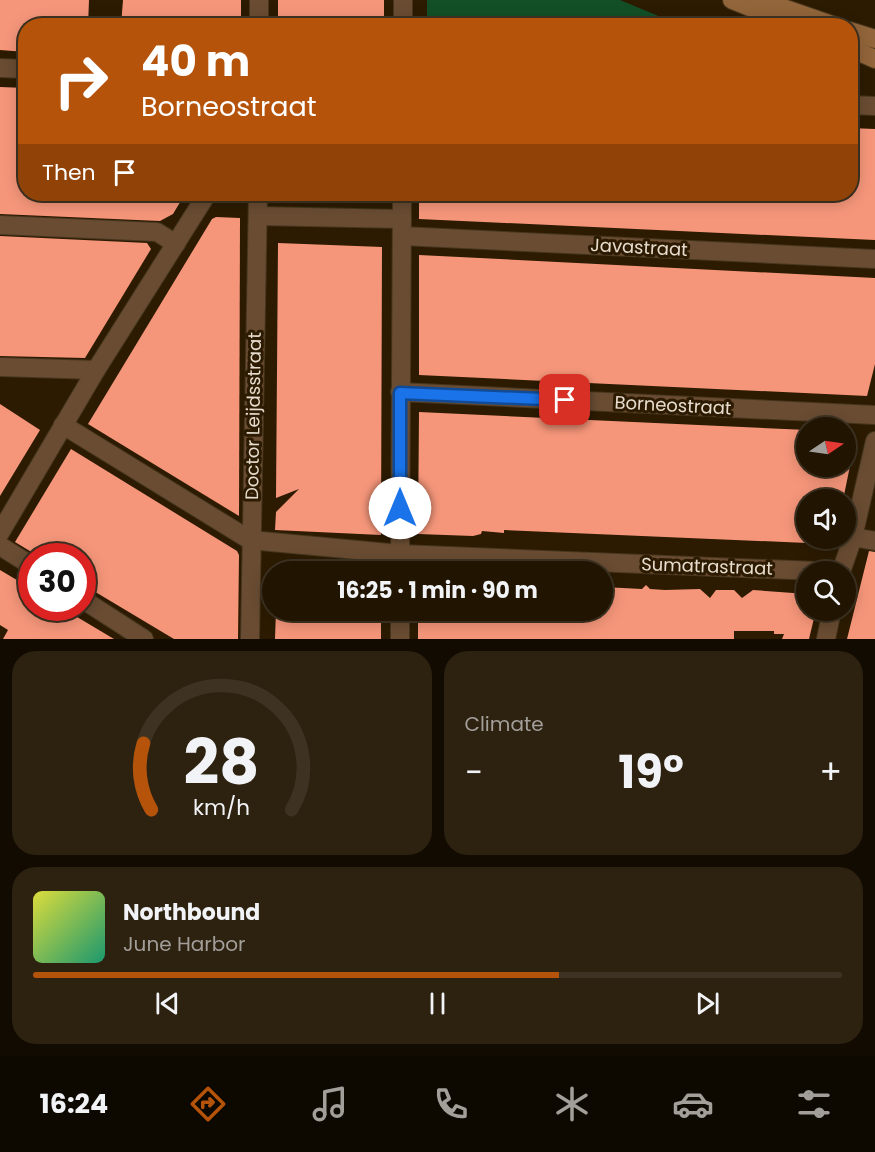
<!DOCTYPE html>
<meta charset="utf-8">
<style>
:root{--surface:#211401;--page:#2d2110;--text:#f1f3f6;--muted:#a29e99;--line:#3e3323;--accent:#b45309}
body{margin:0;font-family:Poppins,sans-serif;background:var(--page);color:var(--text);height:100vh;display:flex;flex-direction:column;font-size:22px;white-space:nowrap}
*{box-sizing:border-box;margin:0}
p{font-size:20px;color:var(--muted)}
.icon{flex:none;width:33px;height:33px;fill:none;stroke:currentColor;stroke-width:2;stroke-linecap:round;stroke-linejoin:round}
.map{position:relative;height:639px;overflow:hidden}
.details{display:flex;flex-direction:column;gap:12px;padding:12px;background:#120b01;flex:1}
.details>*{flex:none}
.top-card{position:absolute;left:18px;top:18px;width:840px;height:183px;border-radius:24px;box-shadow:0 3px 15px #0003,0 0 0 2px var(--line);background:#b45309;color:#fff;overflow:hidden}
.needle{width:39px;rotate:77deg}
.tools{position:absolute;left:796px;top:417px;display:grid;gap:12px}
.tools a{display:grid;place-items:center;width:60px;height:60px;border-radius:50%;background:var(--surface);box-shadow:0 3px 15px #0003,0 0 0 2px var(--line);font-size:30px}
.speed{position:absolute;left:18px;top:543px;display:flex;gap:12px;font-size:30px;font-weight:700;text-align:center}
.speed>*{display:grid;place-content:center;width:78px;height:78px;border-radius:50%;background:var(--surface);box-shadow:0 3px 15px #0003,0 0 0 2px var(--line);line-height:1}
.speed .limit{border:9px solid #d22;background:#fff;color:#111}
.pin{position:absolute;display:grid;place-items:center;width:51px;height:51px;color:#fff;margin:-26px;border-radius:12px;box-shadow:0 3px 9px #0006}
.me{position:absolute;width:66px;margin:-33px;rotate:0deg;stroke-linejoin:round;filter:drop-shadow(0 0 4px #0008)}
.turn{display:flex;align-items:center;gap:21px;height:126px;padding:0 24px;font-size:27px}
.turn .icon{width:78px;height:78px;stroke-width:2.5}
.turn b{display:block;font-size:42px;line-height:51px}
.then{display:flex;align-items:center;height:57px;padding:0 24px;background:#0003;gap:12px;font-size:22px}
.big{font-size:45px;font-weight:700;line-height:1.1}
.details .card{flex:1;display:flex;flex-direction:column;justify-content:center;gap:9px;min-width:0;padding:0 21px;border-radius:24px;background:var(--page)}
.details .dial{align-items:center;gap:0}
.dial svg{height:156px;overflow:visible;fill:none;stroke:var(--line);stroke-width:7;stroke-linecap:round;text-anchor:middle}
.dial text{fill:var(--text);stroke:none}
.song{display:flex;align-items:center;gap:18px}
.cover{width:72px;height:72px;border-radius:9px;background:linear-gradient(135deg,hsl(60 70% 55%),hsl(160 70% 35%))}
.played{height:6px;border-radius:3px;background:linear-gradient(90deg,var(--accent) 65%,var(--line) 65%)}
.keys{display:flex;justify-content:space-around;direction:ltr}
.heat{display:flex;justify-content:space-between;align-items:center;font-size:33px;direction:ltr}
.details .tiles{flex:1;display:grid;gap:12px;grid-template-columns:1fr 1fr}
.card:last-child{grid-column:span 2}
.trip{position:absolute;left:262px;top:561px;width:351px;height:60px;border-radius:30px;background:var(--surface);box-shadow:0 3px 15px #0003,0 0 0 2px var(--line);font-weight:700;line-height:60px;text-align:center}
.tab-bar{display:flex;height:96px;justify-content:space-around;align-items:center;background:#0d0800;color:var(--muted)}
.tab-bar .icon{width:42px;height:42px}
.tab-bar .selected{color:var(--accent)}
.tab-bar b{font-size:27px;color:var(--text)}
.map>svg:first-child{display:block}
.green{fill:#124f27}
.building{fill:#f5967a}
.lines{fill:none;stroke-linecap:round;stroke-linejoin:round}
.street-casing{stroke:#46361e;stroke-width:20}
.secondary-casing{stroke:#46361e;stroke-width:20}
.street{stroke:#694c32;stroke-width:18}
.secondary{stroke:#92653a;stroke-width:18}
.route-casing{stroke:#114b97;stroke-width:15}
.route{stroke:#1a73e8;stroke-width:10}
.labels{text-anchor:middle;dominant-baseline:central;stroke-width:6;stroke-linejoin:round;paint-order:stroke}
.street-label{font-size:18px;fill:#e7dccd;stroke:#2c1b01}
</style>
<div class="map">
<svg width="875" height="639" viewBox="0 0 875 639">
<rect width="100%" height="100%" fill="#2c1b01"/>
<polygon class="green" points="427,0 620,0 680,25 427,25"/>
<g class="building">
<polygon points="0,0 89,0 88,26 26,26 26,52 0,50"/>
<polygon points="123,0 241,0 241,26 121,26"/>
<rect x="278" y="0" width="106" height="26"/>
<polygon points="0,87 26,88 26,194 185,194 173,214 160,221 0,214"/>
<polygon points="850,128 875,129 875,240 419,219 419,194 850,194"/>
<polygon points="216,217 240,218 239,516 88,424 212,219"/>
<polygon points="0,236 147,243 151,249 85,358 0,356"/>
<polygon points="278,243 382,247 381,535 275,530 276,512 299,489 276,498"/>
<polygon points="419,255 875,278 875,364 867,396 419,375"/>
<polygon points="0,404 40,430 0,496"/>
<polygon points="419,412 807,430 807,466 850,466 843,500 807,500 807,543 504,530 504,533 482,531 481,534 473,536 418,534"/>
<polygon points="71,449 237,551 239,555 238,639 174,639 82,584 82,556 38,556 15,542"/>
<polygon points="869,551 875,552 875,639 847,639"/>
<polygon points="0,570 32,589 32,608 62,608 114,639 3,639 8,630 0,625"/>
<polygon points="646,585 650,589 665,590 700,589 710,598 716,590 734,590 742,598 753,590 807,594 807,610 816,610 809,639 782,639 784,634 774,634 774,631 734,631 734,639 418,639 418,610 603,610 603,587 642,589"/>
<polygon points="276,610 381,610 381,639 275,639"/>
</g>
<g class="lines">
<g class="street-casing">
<g id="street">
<polyline points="259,26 259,0"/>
<polyline points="403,26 403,0"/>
<polyline points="0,68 26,69"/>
<polyline points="850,105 875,106"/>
<polyline points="258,216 402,219"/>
<polyline points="0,225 157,232 176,244"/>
<polyline points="402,236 875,259"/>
<polyline points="0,367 96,370"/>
<polyline points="400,392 875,415"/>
<polyline points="63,425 250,540 400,554 840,572"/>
<polyline points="0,533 96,370 207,194"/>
<polyline points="853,537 875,541"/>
<polyline points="0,546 32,566"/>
<polyline points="400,572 402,194"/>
<polyline points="841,572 853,537 875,441"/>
<polyline points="82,599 144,639"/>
<polyline points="400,610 400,639"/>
<polyline points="250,639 258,194"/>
<polyline points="826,639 832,610"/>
</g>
</g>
<g class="secondary-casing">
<g id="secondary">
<polyline points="732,0 772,16"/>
<polyline points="760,0 835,26"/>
<polyline points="850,31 875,39"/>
<polyline points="850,48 875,59"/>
</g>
</g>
<use href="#street" class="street"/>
<use href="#secondary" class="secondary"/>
</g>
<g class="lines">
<g class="route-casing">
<polyline id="route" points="400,508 400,393 565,400"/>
</g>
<use href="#route" class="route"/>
</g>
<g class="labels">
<g class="street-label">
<text transform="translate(639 247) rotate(3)">Javastraat</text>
<text transform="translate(673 405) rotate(3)">Borneostraat</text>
<text transform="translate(253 416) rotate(-89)">Doctor Leijdsstraat</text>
<text transform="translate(707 566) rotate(2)">Sumatrastraat</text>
</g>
</g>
</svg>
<div class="tools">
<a><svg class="needle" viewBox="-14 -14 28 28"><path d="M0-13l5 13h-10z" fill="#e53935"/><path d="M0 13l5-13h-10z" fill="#a29e99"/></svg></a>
<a><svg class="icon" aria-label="sound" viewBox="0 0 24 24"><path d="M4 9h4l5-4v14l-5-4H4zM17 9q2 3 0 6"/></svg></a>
<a><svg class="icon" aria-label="search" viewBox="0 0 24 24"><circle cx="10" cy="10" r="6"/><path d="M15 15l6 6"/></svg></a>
</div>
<div class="speed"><div class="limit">30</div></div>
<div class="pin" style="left:565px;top:400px;background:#d93025"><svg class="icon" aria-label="arrive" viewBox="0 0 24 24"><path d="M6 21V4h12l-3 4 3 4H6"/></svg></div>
<svg class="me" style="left:400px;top:508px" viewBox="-20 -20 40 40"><circle r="19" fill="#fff"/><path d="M0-13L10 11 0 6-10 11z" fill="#1a73e8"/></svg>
<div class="trip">16:25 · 1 min · 90 m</div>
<div class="top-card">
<div class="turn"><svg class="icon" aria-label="right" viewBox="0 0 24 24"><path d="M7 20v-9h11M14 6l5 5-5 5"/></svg><div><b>40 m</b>Borneostraat</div></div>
<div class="then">Then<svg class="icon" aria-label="arrive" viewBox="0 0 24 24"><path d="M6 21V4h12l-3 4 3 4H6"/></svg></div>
</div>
</div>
<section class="details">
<div class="tiles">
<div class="card dial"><svg viewBox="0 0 100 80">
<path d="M14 69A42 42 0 1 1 86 69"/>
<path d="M14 69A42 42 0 0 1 10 35" stroke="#b45309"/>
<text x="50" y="56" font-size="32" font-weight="700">28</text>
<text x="50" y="72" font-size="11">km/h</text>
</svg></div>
<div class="card"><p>Climate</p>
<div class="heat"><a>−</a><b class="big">19°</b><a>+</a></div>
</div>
<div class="card">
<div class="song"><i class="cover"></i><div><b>Northbound</b><p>June Harbor</p></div></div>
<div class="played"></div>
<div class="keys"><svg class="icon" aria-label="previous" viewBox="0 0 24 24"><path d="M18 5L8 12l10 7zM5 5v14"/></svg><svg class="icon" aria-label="pause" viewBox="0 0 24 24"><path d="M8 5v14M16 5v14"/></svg><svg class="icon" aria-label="next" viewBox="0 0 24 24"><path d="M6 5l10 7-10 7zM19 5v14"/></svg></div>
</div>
</div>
</section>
<nav class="tab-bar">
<b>16:24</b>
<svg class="icon selected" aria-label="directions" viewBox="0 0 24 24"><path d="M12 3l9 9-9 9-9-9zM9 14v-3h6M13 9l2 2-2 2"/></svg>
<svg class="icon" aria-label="music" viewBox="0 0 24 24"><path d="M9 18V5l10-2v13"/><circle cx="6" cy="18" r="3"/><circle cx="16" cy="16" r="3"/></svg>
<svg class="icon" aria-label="phone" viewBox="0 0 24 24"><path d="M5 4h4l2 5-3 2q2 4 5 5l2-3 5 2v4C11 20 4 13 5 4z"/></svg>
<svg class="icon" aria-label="climate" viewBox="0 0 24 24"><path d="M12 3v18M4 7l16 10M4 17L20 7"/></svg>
<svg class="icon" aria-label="car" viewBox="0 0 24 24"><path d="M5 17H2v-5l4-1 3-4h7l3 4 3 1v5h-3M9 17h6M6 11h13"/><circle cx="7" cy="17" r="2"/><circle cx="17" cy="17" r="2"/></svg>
<svg class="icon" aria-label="filters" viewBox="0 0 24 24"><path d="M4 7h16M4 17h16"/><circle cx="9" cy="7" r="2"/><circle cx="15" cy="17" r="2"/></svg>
</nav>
